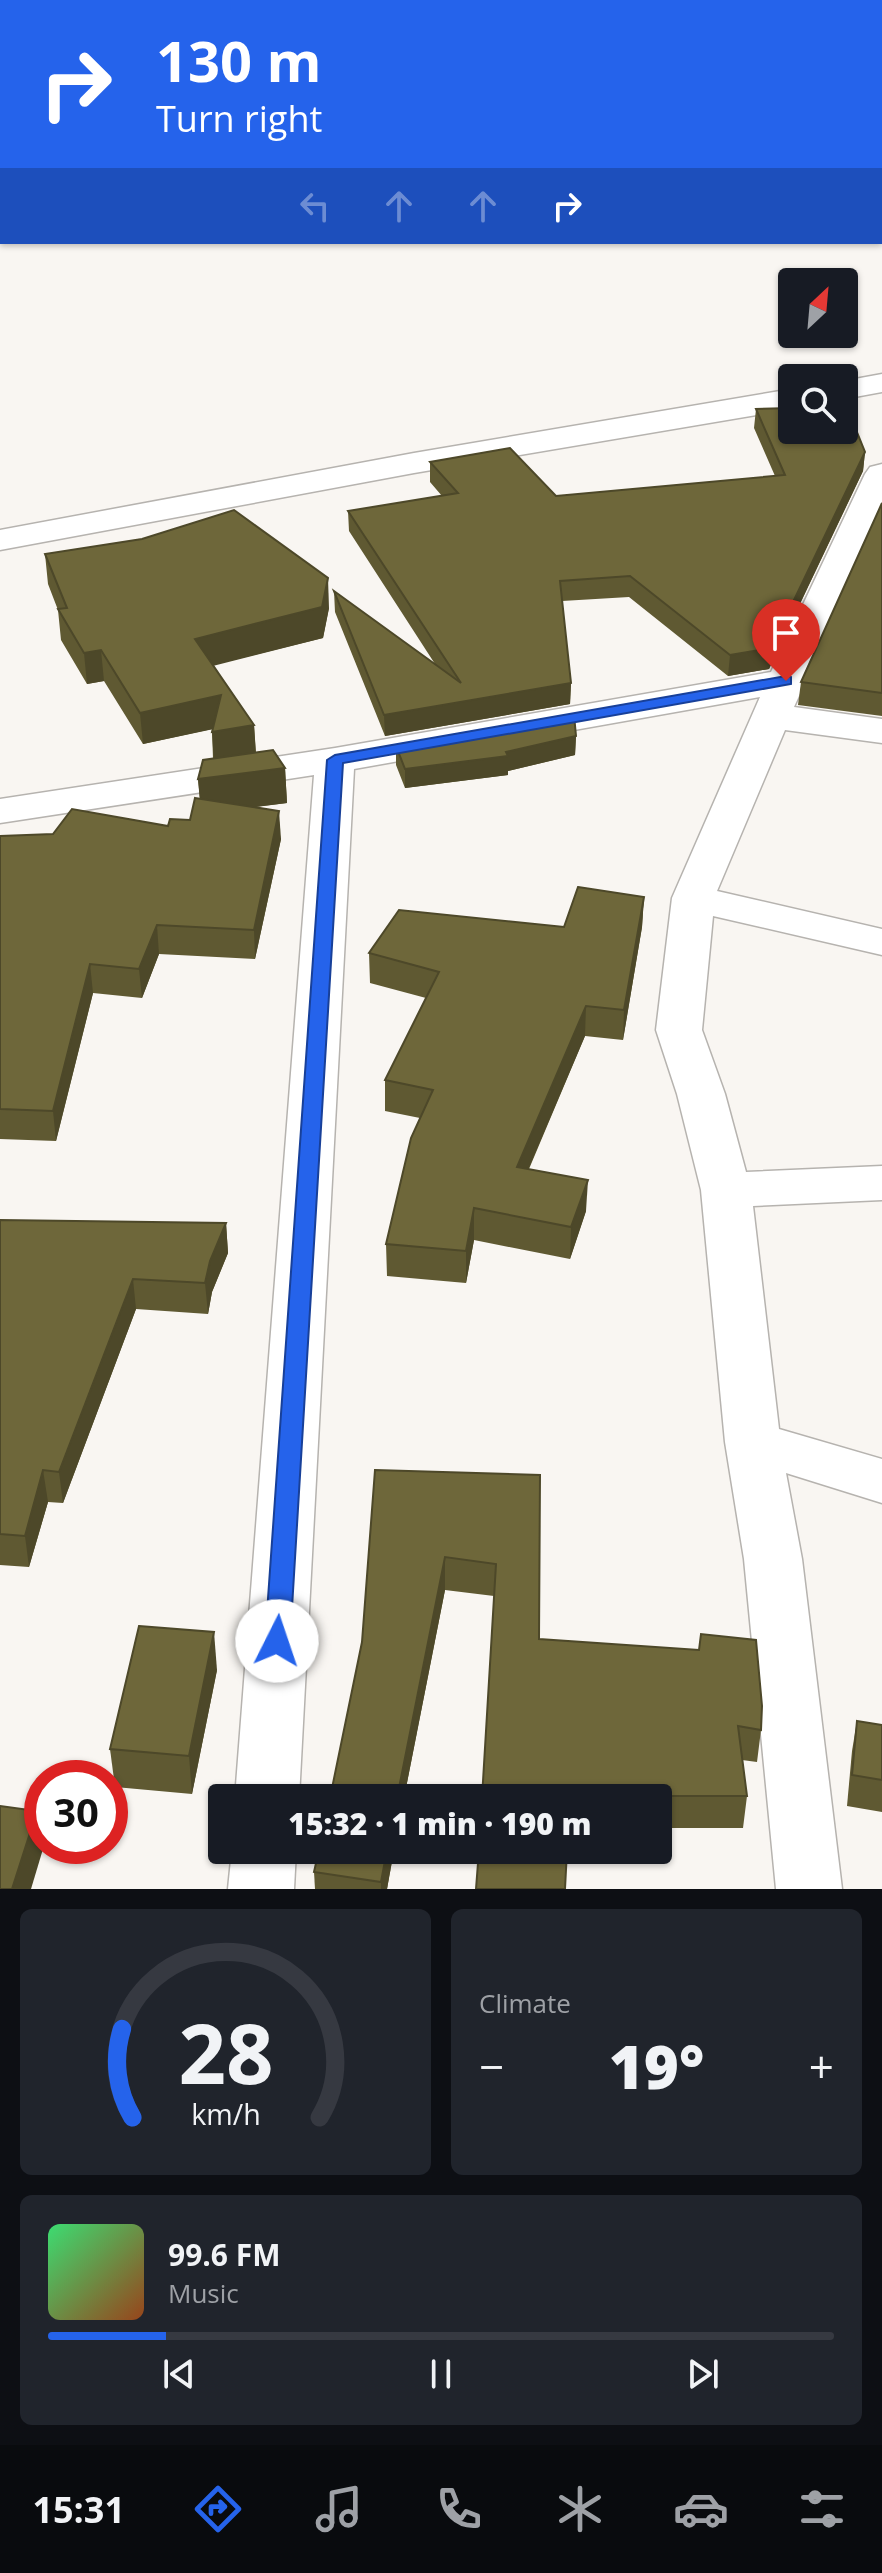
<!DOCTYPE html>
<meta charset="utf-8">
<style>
:root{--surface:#171b24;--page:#20242c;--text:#f1f3f6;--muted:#9ea1a6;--line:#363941;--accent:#2563eb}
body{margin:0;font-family:"Open Sans",sans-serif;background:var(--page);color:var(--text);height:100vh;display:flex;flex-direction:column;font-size:30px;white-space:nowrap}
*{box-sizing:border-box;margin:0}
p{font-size:26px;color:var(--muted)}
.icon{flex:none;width:44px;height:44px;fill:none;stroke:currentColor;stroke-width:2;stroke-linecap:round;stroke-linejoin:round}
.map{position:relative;height:1889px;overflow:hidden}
.side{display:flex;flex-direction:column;gap:20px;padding:20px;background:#0d0f14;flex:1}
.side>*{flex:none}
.hud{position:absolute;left:0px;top:0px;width:882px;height:244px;box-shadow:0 2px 6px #0004;background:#2563eb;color:#fff;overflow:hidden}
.needle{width:52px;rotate:26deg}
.controls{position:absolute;left:778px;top:268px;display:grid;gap:16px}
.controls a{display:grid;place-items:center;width:80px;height:80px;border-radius:8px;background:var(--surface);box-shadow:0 2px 6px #0004;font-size:40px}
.speed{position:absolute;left:24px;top:1760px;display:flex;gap:16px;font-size:40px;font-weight:700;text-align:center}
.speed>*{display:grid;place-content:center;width:104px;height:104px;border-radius:50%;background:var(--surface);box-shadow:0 2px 6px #0004;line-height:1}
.speed .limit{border:12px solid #d22;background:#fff;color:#111}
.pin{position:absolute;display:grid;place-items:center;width:68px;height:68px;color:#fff;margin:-82px -34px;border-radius:50% 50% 50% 0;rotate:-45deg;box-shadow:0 0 8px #0007}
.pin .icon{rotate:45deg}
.me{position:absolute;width:88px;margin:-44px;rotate:4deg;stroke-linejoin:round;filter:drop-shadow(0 0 6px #0008)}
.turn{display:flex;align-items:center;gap:28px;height:168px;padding:0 24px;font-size:36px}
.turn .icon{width:104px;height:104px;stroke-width:2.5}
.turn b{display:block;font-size:56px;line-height:68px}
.lanes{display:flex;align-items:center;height:76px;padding:0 24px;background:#0003;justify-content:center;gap:40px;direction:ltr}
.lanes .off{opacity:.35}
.big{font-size:60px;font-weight:800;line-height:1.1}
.side .widget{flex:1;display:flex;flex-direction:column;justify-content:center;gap:12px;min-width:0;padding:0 28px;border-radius:12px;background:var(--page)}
.side .dial{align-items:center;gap:0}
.dial svg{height:208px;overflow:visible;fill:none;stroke:var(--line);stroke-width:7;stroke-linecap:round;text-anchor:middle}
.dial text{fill:var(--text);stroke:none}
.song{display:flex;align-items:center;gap:24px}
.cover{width:96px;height:96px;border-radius:12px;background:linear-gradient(135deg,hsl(140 70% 55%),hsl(20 70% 35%))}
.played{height:8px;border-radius:4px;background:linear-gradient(90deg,var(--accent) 15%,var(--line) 15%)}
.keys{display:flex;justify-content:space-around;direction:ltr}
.heat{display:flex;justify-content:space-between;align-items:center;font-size:44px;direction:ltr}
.side .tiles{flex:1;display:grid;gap:20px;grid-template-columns:1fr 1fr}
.widget:last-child{grid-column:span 2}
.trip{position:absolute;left:208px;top:1784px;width:464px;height:80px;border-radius:8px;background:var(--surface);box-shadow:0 2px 6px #0004;font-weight:800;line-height:80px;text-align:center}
.tab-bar{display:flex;height:128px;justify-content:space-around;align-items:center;background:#090b0e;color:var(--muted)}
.tab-bar .icon{width:56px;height:56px}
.tab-bar .active{color:var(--accent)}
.tab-bar b{font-size:36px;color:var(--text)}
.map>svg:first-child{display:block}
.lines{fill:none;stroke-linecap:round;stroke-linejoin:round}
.street-casing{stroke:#b6b3af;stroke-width:3}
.primary-casing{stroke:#b6b3af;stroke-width:3}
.street{fill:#fff;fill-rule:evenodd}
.primary{fill:#fff;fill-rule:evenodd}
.wall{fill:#5f5932}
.shaded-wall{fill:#4d4829}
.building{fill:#6e673a;stroke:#4d4829;stroke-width:2}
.route{fill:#2563eb;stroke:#184099;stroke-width:2}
</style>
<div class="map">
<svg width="882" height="1889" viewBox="0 0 882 1889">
<rect width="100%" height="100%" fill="#f9f6f2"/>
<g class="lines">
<g class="street-casing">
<g id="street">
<polygon points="214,0 237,0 238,2 215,2"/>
<polygon points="882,374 882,392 844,399 844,381"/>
<polygon points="792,389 792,409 414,473 0,550 0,530 414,453"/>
<polygon points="882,464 882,511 794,707 882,719 882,743 785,730 717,891 882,929 882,955 713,916 702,1030 725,1094 746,1172 882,1166 882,1200 753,1206 779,1429 882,1459 882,1503 786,1473 802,1559 842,1889 776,1889 744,1559 725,1442 701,1190 677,1094 656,1030 672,898 760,697 354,769 299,1798 235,1798 314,775 0,823 0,799 335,748 771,672 865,474 870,467"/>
<polygon points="232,1850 296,1850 294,1889 228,1889"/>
</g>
</g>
<g class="primary-casing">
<g id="primary">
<polygon points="882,14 882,28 880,29 880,15"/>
<rect x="0" y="95" width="2" height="16"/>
</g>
</g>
<use href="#street" class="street"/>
<use href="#primary" class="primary"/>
</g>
<g class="wall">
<polygon points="0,0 81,0 72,2 2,2 2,6 0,4"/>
<polygon points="435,0 617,0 620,2 438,2"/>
<polygon points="882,68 882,191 880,189 880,69"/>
<polygon points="756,409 865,452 863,471 769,669 728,676 629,597 562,601 571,683 570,704 385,736 335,612 334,591 435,664 349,531 348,511 442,496 430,482 430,462 556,496 775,476 754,428"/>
<polygon points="882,503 882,716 798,705 801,682"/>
<polygon points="45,554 329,608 323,638 213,665 254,725 256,753 285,768 287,803 254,807 281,839 255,959 159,954 142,998 93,993 56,1141 0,1139 0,836 53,834 168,826 190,820 200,799 198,779 213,759 212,729 143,744 104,681 87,684 61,640 58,610 48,584"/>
<polygon points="576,736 575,755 508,771 508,775 405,788 396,765 396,746"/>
<polygon points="644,897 642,927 623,1040 585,1036 529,1169 586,1211 570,1259 474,1240 466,1283 387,1276 386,1244 420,1118 385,1111 385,1080 426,998 370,983 369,953 564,927"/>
<polygon points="0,1220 226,1223 228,1253 212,1292 208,1314 136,1309 63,1503 48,1502 29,1567 0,1565"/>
<polygon points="375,1470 540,1475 539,1639 761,1730 757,1762 742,1760 747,1796 743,1828 658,1828 658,1798 482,1798 494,1596 445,1590 404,1798 330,1798 362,1642"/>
<polygon points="217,1670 192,1794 115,1787 110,1749"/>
<polygon points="857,1721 882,1725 882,1812 847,1806 852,1751"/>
<polygon points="394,1850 387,1889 315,1889 314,1872"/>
</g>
<g class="shaded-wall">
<polygon points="8,0 81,0 72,2 8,2"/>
<polygon points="514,0 564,0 564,2 497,2"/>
<polygon points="865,452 863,471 769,669 728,676 730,655"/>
<polygon points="328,578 329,608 323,638 197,670 195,639"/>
<polygon points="101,650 104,681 87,684 84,653"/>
<polygon points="571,683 570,704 385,736 384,715"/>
<polygon points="221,695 223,727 143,744 140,713"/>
<polygon points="254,725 256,757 214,763 212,732"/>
<polygon points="576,736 575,755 508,771 508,775 405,788 405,769 506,752"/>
<polygon points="285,768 287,803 201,814 198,779"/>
<polygon points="279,811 281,839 255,959 254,930"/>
<polygon points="644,897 642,927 623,1040 624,1010"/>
<polygon points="157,925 159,954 142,998 139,969"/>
<polygon points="90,964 93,993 56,1141 53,1111"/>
<polygon points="586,1006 585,1036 516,1198 517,1167"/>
<polygon points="588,1180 586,1211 570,1259 571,1227"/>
<polygon points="474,1208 474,1240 466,1283 466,1251"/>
<polygon points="226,1223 228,1253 212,1292 208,1314 205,1283 210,1261"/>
<polygon points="133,1279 136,1309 63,1503 59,1472"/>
<polygon points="43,1470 48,1502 29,1567 25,1536"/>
<polygon points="445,1557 445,1590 404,1798 397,1798"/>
<polygon points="214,1632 217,1670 192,1794 189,1756"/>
<polygon points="37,1811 43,1849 31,1889 12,1889"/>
<polygon points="387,1850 394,1850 387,1889 381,1889 381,1882"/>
</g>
<g class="building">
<polygon points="465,0 514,0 497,2 467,2"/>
<polygon points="569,0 617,0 620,2 571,2"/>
<polygon points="882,68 882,160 880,158 880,69"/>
<polygon points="844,405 846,405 865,452 771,648 730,655 630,576 560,581 571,683 384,715 334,591 461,683 348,511 458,493 430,462 510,448 556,496 785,475 756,409 792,408 792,430 844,430"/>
<polygon points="882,503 882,693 801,682"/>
<polygon points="234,510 328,578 322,607 195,639 254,725 212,732 221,695 140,713 101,650 84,653 58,609 67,608 45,554 142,539"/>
<polygon points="574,715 576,736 506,752 508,756 405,769 396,746"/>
<polygon points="273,750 285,768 198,779 203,760"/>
<polygon points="195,798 279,811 254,930 157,925 139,969 90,964 53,1111 0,1109 0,836 53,834 72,809 168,826 170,819 190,820"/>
<polygon points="578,887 644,897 624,1010 586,1006 517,1167 588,1180 571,1227 474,1208 466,1251 386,1244 411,1138 433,1090 385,1080 439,972 369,953 399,910 564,927"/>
<polygon points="0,1220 226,1223 210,1261 205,1283 133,1279 59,1472 43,1470 25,1536 0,1534"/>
<polygon points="375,1470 540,1475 539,1639 699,1650 701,1634 756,1640 762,1706 761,1730 738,1726 747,1796 626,1796 626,1798 482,1798 496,1564 445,1557 397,1798 330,1798 362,1642"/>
<polygon points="139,1626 214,1632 189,1756 110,1749"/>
<polygon points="857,1721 882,1725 882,1780 852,1775"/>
<polygon points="0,1806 37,1811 12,1889 0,1889"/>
<polygon points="319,1850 387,1850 381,1882 314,1872"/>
<polygon points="479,1850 567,1850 565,1889 476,1889"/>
</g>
<polygon class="route" points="786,676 791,677 791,684 343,763 290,1641 286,1648 277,1651 269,1648 265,1641 327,760 335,755"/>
</svg>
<div class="controls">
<a><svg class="needle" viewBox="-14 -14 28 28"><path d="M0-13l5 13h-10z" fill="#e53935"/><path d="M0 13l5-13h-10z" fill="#9ea1a6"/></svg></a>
<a><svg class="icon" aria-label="search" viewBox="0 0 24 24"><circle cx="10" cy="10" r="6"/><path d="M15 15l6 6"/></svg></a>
</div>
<div class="speed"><div class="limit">30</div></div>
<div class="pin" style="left:786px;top:681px;background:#d93025"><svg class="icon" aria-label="arrive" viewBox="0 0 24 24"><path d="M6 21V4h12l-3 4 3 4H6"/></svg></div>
<svg class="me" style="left:277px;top:1641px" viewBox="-20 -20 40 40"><circle r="19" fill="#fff"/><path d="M0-13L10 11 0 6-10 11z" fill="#2563eb"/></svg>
<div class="trip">15:32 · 1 min · 190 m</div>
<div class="hud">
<div class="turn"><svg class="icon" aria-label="right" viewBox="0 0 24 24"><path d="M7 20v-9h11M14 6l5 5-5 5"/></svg><div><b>130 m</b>Turn right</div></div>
<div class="lanes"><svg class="icon off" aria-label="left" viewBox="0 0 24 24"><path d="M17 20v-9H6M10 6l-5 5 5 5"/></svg><svg class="icon off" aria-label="ahead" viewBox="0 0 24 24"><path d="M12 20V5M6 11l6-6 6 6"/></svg><svg class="icon off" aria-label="ahead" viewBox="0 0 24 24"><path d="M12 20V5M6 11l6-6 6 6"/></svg><svg class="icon" aria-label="right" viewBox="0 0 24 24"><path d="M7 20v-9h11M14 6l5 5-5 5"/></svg></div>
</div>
</div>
<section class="side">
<div class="tiles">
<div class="widget dial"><svg viewBox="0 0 100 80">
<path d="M14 69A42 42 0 1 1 86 69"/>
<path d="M14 69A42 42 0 0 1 10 35" stroke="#2563eb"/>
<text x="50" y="56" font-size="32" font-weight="700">28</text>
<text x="50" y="72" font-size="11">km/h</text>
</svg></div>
<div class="widget"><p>Climate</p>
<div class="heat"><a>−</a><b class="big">19°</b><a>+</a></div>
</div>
<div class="widget">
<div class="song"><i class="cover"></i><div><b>99.6 FM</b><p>Music</p></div></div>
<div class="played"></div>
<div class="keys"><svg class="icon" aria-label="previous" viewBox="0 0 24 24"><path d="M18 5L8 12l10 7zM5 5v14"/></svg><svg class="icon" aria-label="pause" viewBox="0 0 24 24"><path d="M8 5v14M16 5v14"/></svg><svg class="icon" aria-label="next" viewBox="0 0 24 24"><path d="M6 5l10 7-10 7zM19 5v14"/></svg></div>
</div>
</div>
</section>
<nav class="tab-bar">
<b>15:31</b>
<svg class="icon active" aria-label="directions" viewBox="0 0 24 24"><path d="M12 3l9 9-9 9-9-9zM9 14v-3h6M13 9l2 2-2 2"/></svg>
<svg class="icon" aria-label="music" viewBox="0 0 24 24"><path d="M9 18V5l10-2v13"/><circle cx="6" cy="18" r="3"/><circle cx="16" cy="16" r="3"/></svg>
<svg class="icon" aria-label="phone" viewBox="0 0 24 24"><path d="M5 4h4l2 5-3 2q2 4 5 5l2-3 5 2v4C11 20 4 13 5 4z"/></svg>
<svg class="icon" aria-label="climate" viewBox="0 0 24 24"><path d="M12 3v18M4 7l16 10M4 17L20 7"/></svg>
<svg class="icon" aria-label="car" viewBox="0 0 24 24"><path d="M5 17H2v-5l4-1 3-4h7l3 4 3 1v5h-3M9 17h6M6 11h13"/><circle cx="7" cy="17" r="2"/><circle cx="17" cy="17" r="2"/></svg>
<svg class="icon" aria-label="filters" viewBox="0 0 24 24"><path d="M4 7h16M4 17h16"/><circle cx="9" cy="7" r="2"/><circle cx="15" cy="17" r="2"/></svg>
</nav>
